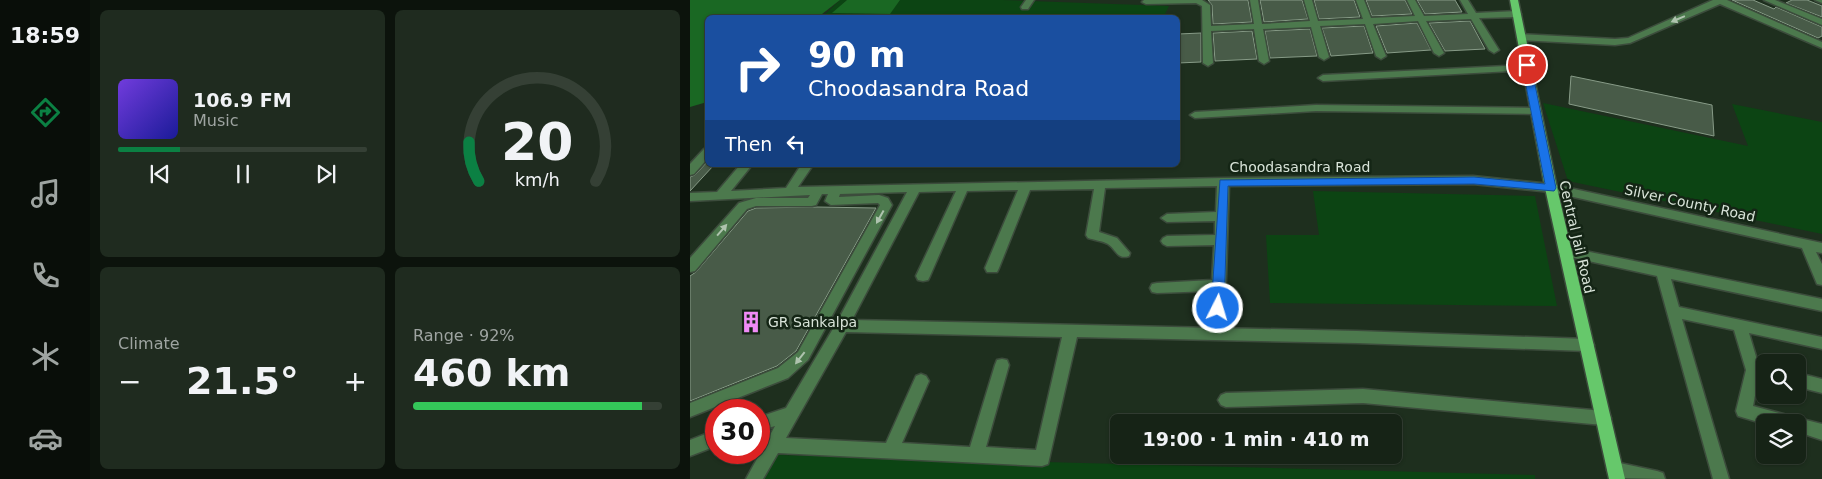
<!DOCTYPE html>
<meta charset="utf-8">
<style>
:root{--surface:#162316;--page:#1f2b1f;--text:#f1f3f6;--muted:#9ea4a1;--line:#354035;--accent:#0b8043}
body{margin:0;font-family:"DejaVu Sans",sans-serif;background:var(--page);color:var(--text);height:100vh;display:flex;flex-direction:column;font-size:19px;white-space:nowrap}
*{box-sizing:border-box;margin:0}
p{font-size:16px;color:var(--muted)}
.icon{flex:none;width:28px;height:28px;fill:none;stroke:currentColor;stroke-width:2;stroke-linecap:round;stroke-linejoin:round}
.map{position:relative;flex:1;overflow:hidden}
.side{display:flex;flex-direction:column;gap:10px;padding:10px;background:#0c130c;width:600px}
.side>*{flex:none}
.banner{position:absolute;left:15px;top:15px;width:475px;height:152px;border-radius:8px;box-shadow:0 1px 4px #0004,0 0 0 1px var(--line);background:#1a4fa0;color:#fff;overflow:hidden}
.controls{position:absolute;left:1066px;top:354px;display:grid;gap:10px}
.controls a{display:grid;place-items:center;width:50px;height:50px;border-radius:8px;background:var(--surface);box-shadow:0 1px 4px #0004,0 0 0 1px var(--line);font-size:25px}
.speed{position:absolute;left:15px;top:399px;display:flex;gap:10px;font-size:25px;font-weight:700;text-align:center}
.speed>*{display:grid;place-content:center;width:65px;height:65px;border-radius:50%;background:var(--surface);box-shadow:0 1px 4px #0004,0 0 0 1px var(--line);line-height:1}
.speed .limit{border:8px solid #d22;background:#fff;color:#111}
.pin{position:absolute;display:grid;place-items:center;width:42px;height:42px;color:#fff;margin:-21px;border:2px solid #fff;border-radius:50%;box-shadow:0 1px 5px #0007}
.me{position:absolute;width:55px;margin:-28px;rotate:5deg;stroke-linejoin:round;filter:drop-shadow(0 0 4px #0008)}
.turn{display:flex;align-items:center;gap:18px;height:105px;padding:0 20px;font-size:22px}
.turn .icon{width:65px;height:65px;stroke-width:2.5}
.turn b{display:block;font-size:35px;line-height:42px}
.then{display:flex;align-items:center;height:48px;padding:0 20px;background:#0003;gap:10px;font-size:19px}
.big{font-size:38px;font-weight:600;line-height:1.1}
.side .card{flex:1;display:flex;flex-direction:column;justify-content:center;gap:8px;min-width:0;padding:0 18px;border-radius:8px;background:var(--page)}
.side .dial{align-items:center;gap:0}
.dial svg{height:130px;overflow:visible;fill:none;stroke:var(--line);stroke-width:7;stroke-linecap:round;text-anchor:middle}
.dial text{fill:var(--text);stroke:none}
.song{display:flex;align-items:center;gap:15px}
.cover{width:60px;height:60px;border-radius:8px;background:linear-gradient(135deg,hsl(260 70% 55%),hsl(240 70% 35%))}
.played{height:5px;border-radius:2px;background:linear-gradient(90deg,var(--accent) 25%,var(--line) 25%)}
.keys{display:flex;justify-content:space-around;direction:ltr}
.heat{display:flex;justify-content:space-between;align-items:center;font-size:28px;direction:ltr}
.charge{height:8px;border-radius:4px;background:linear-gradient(90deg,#34c759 92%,var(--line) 0)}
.side .tiles{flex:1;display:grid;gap:10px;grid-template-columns:repeat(2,1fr)}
.trip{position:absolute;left:420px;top:414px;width:292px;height:50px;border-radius:8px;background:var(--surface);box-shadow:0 1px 4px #0004,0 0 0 1px var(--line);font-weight:600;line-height:50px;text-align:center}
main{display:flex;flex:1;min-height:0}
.tabs{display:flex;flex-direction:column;width:90px;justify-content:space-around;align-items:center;background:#090e09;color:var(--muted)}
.tabs .icon{width:35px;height:35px}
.tabs .on{color:var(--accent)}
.tabs b{font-size:22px;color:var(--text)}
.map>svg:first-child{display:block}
.green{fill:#0c4413}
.water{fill:#1a6823}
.building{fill:#485b48;stroke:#879b87}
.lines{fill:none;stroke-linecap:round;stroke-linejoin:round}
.minor-casing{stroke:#3c4c3c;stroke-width:3}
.major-casing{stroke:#3c4c3c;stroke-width:3}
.minor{fill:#4c794d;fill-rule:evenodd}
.major{fill:#66c86b;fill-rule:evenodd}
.oneway{fill:#aec3ae}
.route{fill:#1a73e8;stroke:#114b97}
.labels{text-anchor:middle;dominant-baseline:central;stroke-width:5;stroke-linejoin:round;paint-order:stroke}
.street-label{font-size:14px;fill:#d8e3d8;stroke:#142515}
.poi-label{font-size:14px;fill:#d8e3d8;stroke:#142515;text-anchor:start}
</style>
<main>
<nav class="tabs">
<b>18:59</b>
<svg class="icon on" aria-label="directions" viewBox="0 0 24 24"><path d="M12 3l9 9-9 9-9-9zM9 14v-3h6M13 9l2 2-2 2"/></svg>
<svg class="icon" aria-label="music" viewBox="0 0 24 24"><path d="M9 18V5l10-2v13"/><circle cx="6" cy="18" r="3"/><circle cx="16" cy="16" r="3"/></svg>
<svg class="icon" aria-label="phone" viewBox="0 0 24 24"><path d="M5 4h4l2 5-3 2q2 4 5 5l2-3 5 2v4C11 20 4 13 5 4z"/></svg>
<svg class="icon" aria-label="climate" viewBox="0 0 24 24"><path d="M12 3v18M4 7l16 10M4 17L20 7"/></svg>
<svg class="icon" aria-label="car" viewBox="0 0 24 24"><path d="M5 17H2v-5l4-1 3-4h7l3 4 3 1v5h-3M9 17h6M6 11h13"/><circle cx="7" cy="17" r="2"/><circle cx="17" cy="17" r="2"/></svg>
</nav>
<section class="side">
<div class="tiles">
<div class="card">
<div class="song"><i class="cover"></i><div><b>106.9 FM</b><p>Music</p></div></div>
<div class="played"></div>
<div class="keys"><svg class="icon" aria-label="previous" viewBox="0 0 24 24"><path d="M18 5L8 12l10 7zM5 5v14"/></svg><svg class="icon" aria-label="pause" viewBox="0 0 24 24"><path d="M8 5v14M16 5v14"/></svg><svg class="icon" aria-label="next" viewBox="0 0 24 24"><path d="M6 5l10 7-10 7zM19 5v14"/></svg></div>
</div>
<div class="card dial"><svg viewBox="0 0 100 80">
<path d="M14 69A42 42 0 1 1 86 69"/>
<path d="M14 69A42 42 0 0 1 8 45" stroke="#0b8043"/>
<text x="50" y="56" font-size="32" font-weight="700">20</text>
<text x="50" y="72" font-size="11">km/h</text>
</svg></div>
<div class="card"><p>Climate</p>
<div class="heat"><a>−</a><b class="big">21.5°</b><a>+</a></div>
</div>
<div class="card"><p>Range · 92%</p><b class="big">460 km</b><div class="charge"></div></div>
</div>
</section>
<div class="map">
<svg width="1132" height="479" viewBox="0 0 1132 479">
<rect width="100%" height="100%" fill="#1e2f1e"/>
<g class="green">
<polygon points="150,0 157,0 143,13 199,14 210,0 312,0 479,6 473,18 135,18 133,16"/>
<polygon points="853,103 1058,146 1042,104 1132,122 1132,234 878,181"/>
<polygon points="623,191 845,196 867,306 580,303 576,235 629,235"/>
<polygon points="88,455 845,475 845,479 74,479"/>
</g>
<g class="water">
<polygon points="0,0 150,0 132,14 135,17 18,18 17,102 0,107"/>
<polygon points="157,0 210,0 200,14 142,13"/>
</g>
<g class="building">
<polygon points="518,0 558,0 562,22 523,24 522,5"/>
<polygon points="570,0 612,0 618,19 574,22"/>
<polygon points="624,0 664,0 670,17 629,19"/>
<polygon points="676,0 715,0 722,14 682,16"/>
<polygon points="727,0 765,0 772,12 735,14"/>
<polygon points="1042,0 1063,0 1084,9 1086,7 1132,27 1132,36 1128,38"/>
<polygon points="1102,0 1117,0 1132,6 1132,17 1096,3"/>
<polygon points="780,21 795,49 755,51 739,23"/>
<polygon points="727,23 741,50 697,53 686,26"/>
<polygon points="674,26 683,53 641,56 632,28"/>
<polygon points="620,29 627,56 580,58 575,31"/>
<polygon points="562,31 567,59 525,61 523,33"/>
<polygon points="511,33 511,62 488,63 488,34"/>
<polygon points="881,76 1022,105 1024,136 879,104"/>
<polygon points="18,161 18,165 24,165 0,191 0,177 5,175"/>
<polygon points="127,207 186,208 106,351 87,366 0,401 0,276 6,272 58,211 66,208"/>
</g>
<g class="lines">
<g class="minor-casing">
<g id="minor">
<polygon points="336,0 344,0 338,9 332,9 331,7"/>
<polygon points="454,0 512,0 520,5 521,26 564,24 560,0 568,0 572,24 620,21 614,0 622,0 628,21 673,19 666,0 674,0 681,18 725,16 717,0 725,0 734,16 778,14 770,0 778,0 786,13 827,11 831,14 827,17 789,18 809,50 804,53 799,50 781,19 736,21 754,53 749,56 744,53 728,21 683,24 696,56 691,59 686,56 675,24 630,26 639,57 634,60 629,57 621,27 573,29 579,61 574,64 569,61 564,29 521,31 523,63 518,66 513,63 512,6 506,3 456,4 452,2"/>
<polygon points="1023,0 1037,0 1132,42 1132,48 1030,4 940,43 925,45 831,40 827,37 831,34 925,39 938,38"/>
<polygon points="1074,0 1085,0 1132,19 1132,25"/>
<polygon points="1125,0 1132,0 1132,3"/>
<polygon points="837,65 842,68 840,70 633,81 628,78 633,75"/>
<polygon points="626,105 846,108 851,111 846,114 626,111 505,118 500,115 505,112"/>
<polygon points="18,148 18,158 4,174 0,175 0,164 14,149"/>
<path d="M50 165H62L41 191 96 188 111 165H123L108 187 533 178 783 176 861 184 1132 243V253L1126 252 1132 264V285L1127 284 1112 248 861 192 783 184 539 186 535 308 533 312 528 314 523 312 521 308 522 291 467 293 462 292 460 288 462 284 467 283 522 280 524 245 477 246 473 244 471 241 473 238 477 236 525 235V221L477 222 471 218 477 214 526 212 527 186 415 188 409 232 427 238 440 253 439 256C427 260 426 249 418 244 413 241 404 240 398 238L396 235 404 189 340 190 309 268 307 272H297L295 268 328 190 277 191 240 276 238 280 233 281 228 280 226 276 266 191 229 192 162 320 667 331 897 339 902 341 904 345 902 349 897 351 667 343 387 337 358 464 352 466 88 453 73 479H56L85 426 69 431V417L96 408 147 322 217 192 150 194 149 197 189 195 198 198 202 205 118 360 98 378 0 417V403L88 368 108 352 190 205 188 203 141 205 135 201 138 194H132L126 205 122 206H66L57 209 5 271 0 272V258L49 203 66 198H118L120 195 0 201V193L27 192ZM156 332 372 337 346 450 296 447 319 365 317 360 312 359 307 360 305 365 280 447 212 443 239 381 236 376 231 374 226 376 196 443 96 438Z"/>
<polygon points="875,247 1132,299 1132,311 981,279 989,307 1132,337 1132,349 1059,333 1070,370 1063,406 1097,415 1104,419 1108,418 1132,424 1132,440 1108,432 1108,422 1075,424 1048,416 1046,411 1056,370 1044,330 992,319 1039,479 1023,479 967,276 871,255 869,252 871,249"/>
<polygon points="1108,373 1132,379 1132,393 1108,387"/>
<polygon points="673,389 913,411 919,413 921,418 919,423 913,425 673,403 536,407 531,405 528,400 531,395 536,393"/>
<polygon points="26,430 26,446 0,456 0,440"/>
<polygon points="925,462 967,471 973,473 975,479 925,478 919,476 917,470 919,464"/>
</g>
</g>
<g class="major-casing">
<polygon id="major" points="820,0 828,0 867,188 935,479 919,479 855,188"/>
</g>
<use href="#minor" class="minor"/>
<use href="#major" class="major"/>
</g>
<defs><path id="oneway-solid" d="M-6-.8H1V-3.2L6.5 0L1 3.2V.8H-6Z" transform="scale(1.25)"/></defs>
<g class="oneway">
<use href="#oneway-solid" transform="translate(988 19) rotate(157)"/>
<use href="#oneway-solid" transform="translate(190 217) rotate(119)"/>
<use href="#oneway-solid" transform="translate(32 230) rotate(-49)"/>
<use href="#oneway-solid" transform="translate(110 358) rotate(128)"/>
</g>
<polygon class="route" points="834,63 841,65 866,188 864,191 784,184 538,186 534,308 532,311 523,311 521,308 530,180 784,177 855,184 832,65"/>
<defs>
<g id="building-bare" transform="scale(1.725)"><path d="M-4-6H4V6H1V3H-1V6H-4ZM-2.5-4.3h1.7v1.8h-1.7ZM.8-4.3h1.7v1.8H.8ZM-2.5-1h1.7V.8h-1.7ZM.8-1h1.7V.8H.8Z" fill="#f08bf6" stroke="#142515" stroke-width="2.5" paint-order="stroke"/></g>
</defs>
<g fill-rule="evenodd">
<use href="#building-bare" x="61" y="322"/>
</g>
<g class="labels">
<g class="street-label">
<text x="610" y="167">Choodasandra Road</text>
<text transform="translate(1000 203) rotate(12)">Silver County Road</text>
<text transform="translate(887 237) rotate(77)">Central Jail Road</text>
</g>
<g class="poi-label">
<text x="78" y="322">GR Sankalpa</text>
</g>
</g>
</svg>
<div class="controls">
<a><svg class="icon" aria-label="search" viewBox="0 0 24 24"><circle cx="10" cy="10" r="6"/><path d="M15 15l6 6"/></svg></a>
<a><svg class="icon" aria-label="layers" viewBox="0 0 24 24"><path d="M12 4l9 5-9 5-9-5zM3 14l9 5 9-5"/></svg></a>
</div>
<div class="speed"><div class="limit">30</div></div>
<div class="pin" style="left:837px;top:65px;background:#d93025"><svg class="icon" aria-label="arrive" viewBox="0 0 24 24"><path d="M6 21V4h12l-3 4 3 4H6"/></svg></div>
<svg class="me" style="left:528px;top:308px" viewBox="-20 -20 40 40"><circle r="17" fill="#1a73e8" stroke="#fff" stroke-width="3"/><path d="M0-11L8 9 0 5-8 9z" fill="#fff"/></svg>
<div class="trip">19:00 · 1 min · 410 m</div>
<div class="banner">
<div class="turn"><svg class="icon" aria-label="right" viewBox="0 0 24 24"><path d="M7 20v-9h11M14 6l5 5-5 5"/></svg><div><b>90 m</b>Choodasandra Road</div></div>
<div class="then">Then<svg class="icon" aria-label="left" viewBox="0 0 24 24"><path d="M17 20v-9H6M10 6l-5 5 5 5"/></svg></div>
</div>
</div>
</main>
